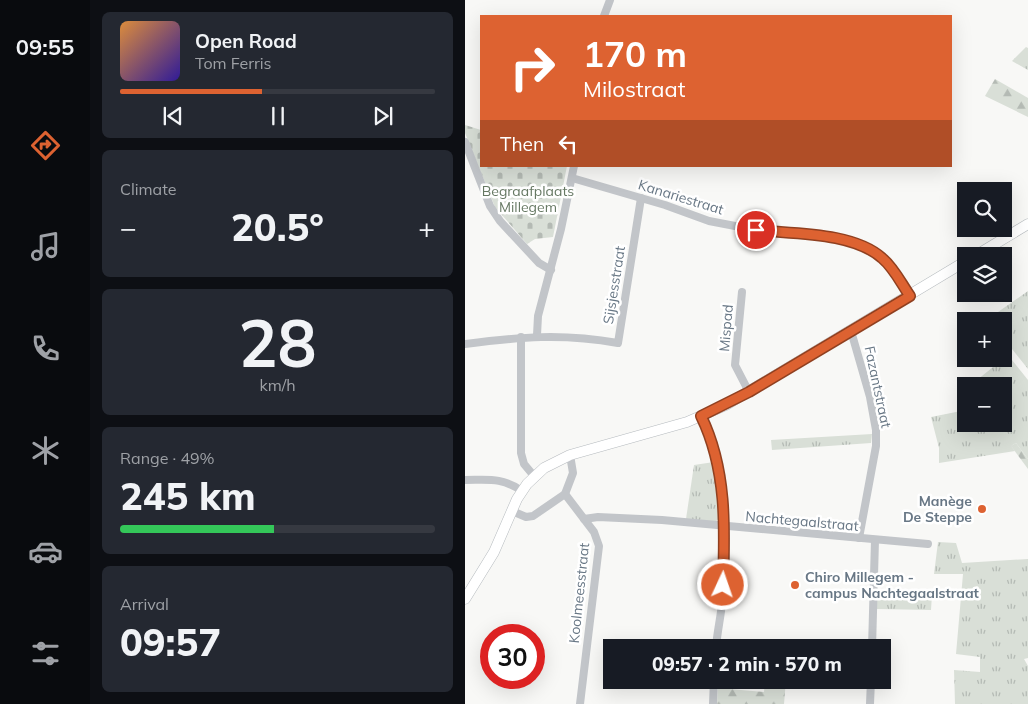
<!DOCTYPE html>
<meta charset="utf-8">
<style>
:root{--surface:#171b24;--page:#242831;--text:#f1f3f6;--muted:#9ea1a6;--line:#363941;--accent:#dd6231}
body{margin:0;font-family:Mulish,sans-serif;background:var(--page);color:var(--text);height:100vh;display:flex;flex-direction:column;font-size:19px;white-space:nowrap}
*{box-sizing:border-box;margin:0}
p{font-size:16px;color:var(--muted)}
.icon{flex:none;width:28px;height:28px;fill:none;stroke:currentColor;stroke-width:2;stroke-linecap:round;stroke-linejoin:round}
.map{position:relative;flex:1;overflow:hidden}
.drawer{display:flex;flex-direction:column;gap:12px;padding:12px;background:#0d0f14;width:375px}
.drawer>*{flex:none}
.hud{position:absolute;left:15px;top:15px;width:472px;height:152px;border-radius:0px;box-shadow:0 5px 20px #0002;background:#dd6231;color:#fff;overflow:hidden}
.tools{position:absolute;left:492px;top:182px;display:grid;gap:10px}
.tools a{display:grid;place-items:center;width:55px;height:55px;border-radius:0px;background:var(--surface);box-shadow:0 5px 20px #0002;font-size:25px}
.speed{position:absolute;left:15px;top:624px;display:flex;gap:10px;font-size:25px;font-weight:700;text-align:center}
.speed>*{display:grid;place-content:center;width:65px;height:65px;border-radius:50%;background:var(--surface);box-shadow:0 5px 20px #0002;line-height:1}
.speed .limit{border:8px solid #d22;background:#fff;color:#111}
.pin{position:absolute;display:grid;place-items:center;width:42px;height:42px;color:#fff;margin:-21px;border:2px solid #fff;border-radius:50%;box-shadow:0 1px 5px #0007}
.me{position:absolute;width:55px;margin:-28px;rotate:3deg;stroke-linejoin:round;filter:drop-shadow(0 0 4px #0008)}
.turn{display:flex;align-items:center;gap:18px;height:105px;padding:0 20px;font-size:22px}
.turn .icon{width:65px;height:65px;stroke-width:2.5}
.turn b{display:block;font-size:35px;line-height:42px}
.then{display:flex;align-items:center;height:48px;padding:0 20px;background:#0003;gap:10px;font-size:19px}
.big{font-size:38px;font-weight:800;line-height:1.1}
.drawer .card{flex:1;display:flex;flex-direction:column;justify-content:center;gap:8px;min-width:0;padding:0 18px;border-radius:8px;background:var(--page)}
.drawer .dial{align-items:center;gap:0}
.dial b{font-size:65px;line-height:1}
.song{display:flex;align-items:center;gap:15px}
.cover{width:60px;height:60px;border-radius:8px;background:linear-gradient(135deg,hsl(30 70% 55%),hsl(250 70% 35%))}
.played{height:5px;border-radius:2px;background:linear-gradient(90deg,var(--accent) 45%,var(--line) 45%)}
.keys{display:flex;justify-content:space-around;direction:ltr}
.heat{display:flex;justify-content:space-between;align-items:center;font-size:28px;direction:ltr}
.charge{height:8px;border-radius:4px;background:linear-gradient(90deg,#34c759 49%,var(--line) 0)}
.trip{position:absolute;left:138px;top:639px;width:288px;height:50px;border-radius:0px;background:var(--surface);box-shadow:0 5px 20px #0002;font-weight:800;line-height:50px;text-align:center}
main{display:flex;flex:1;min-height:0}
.menu{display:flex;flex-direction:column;width:90px;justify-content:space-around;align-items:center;background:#090b0e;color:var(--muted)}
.menu .icon{width:35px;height:35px}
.menu .active{color:var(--accent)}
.menu b{font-size:22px;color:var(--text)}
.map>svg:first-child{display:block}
.grass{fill:url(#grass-tufts)}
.forest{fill:url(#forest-firs)}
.cemetery{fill:url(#cemetery-stones)}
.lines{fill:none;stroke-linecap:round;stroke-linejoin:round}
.secondary-casing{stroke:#b6bbbf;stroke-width:11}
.street{stroke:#c2c5c9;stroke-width:8}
.secondary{stroke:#fff;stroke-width:10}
.route-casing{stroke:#904020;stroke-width:12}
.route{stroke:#dd6231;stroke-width:9}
.poi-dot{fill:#dd6231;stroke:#fff;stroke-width:2}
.labels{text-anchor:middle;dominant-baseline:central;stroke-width:5;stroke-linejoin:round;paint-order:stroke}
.park-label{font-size:14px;fill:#667863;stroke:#fff}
.street-label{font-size:14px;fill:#687785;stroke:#fff}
.poi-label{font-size:14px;font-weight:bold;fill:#687785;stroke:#fff;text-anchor:end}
</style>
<main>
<nav class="menu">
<b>09:55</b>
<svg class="icon active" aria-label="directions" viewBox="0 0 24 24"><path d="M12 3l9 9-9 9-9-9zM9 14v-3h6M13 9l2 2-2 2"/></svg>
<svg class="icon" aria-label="music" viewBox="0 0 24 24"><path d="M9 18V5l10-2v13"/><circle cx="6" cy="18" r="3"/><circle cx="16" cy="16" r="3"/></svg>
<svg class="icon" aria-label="phone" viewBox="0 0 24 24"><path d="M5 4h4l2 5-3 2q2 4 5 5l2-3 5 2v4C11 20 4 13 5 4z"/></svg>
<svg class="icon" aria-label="climate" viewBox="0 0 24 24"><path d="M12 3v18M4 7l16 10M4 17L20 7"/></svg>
<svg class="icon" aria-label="car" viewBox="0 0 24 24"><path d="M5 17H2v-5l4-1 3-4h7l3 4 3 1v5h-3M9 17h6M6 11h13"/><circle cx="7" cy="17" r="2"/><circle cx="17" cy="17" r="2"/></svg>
<svg class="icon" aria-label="filters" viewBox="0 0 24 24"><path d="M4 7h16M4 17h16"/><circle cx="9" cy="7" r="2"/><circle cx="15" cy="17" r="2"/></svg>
</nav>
<section class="drawer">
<div class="card">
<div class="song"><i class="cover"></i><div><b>Open Road</b><p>Tom Ferris</p></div></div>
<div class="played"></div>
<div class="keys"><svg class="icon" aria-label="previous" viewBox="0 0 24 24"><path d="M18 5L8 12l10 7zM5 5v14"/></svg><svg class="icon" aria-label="pause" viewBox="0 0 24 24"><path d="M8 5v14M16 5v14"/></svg><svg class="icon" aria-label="next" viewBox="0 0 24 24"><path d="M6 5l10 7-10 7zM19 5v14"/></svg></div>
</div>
<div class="card"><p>Climate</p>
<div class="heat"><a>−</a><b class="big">20.5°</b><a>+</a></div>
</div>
<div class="card dial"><b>28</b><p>km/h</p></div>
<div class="card"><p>Range · 49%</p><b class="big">245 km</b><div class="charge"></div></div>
<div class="card"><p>Arrival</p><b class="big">09:57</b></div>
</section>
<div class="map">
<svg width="563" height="704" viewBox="0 0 563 704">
<defs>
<pattern id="grass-tufts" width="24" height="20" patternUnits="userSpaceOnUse" patternTransform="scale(1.25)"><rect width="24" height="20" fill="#d9dfd7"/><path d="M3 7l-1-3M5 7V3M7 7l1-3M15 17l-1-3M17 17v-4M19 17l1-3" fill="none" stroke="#b4bab4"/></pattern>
<pattern id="forest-firs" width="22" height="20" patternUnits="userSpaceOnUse" patternTransform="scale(1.25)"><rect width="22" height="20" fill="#d9dfd7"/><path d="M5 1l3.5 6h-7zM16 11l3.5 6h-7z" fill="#b4bab4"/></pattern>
<pattern id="cemetery-stones" width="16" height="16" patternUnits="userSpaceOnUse" patternTransform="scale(1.25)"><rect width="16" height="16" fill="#d9dfd7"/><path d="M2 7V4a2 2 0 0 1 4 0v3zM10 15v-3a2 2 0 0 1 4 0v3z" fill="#b4bab4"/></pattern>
</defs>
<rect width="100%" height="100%" fill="#f8f8f6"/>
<g class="grass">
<polygon points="561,47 563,48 563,70 547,61"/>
<polygon points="563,291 563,369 539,339 539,321 523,319"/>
<polygon points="543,355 563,380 563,459 551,443 546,446 550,451 474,463 474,448 466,417 501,410 501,424 539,424 539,386 509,386 507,384"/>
<polygon points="407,434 406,443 307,450 306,440"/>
<polygon points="249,462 257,508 256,517 249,523 221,519 229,465"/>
<polygon points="473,542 491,543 497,563 563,559 563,658 559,659 563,666 563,704 490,704 489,670 515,672 515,657 491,654 498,574 469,574"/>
<polygon points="412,593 467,594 466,610 411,609"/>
</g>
<g class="forest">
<polygon points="530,79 563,98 563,117 520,96"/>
<polygon points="551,443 563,459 563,469 546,446"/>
<polygon points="300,680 321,680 319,704 252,704 253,688 299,692"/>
</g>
<polygon class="cemetery" points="0,125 16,130 16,166 102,166 88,237 70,239 62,244 30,207 0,133"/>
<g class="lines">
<g class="secondary-casing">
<g id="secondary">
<polyline points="510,256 563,224"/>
<polyline points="0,599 29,552 52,499 62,484 79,468 105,455 222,422 261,405 501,261"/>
</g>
</g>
<g class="street">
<polyline points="139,16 145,0"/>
<polyline points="0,142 25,206 35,221 74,263 86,270"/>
<polyline points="107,178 200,205 244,221 291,230 368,238 398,245 423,264 445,296"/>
<polyline points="277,292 270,365 284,392"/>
<polyline points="386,331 405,397 411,430 411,446 394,538"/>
<polyline points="72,335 73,316 96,229 109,166"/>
<polyline points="56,337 56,453 59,464 69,476"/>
<path d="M0 344C56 337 96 333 153 343L176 198"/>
<path d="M236 416C264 474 262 540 257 602 256 617 252 632 251 648"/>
<path d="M0 480C23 480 37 477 57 491"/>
<polyline points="100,494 129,532 134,546 115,704"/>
<polyline points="47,511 61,517 68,516 100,494 108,473 105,455"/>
<polyline points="119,519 133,517 197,520 463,544"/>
<polyline points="407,648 410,540"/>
<polyline points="248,704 249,680"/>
<polyline points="405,704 406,680"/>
</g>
<use href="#secondary" class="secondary"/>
</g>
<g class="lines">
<g class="route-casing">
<path id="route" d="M258 585C260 528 262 469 236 416L284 392 445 296C436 283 429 268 417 258 388 232 329 234 291 230"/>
</g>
<use href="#route" class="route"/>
</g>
<g class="poi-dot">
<circle cx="517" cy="509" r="5"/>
<circle cx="330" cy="585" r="5"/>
</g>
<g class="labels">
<g class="park-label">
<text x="63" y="191">Begraafplaats<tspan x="63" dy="16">Millegem</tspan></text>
</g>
<g class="street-label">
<text transform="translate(216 197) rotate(17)">Kanariestraat</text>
<text transform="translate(149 285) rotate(-81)">Sijsjesstraat</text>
<text transform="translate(261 328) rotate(-85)">Mispad</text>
<text transform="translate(413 387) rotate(78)">Fazantstraat</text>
<text transform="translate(337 521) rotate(5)">Nachtegaalstraat</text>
<text transform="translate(114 593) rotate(-84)">Koolmeesstraat</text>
</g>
<g class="poi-label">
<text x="507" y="501">Manège<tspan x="507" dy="16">De Steppe</tspan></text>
<text x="340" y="577" text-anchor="start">Chiro Millegem -<tspan x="340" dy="16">campus Nachtegaalstraat</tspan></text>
</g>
</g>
</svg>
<div class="tools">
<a><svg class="icon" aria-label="search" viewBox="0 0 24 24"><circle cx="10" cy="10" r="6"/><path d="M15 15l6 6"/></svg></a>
<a><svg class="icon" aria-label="layers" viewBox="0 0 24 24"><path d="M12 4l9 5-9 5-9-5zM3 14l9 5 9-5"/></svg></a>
<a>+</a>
<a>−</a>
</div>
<div class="speed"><div class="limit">30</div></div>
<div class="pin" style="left:291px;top:230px;background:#d93025"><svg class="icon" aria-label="arrive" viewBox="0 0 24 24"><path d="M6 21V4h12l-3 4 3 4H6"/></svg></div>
<svg class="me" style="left:258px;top:585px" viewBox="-20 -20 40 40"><circle r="17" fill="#dd6231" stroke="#fff" stroke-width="3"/><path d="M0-11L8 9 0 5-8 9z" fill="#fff"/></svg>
<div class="trip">09:57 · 2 min · 570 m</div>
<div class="hud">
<div class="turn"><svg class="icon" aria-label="right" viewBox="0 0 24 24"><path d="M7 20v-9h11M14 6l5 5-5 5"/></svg><div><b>170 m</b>Milostraat</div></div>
<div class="then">Then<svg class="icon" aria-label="left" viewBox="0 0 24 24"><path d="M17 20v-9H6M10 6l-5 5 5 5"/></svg></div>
</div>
</div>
</main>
